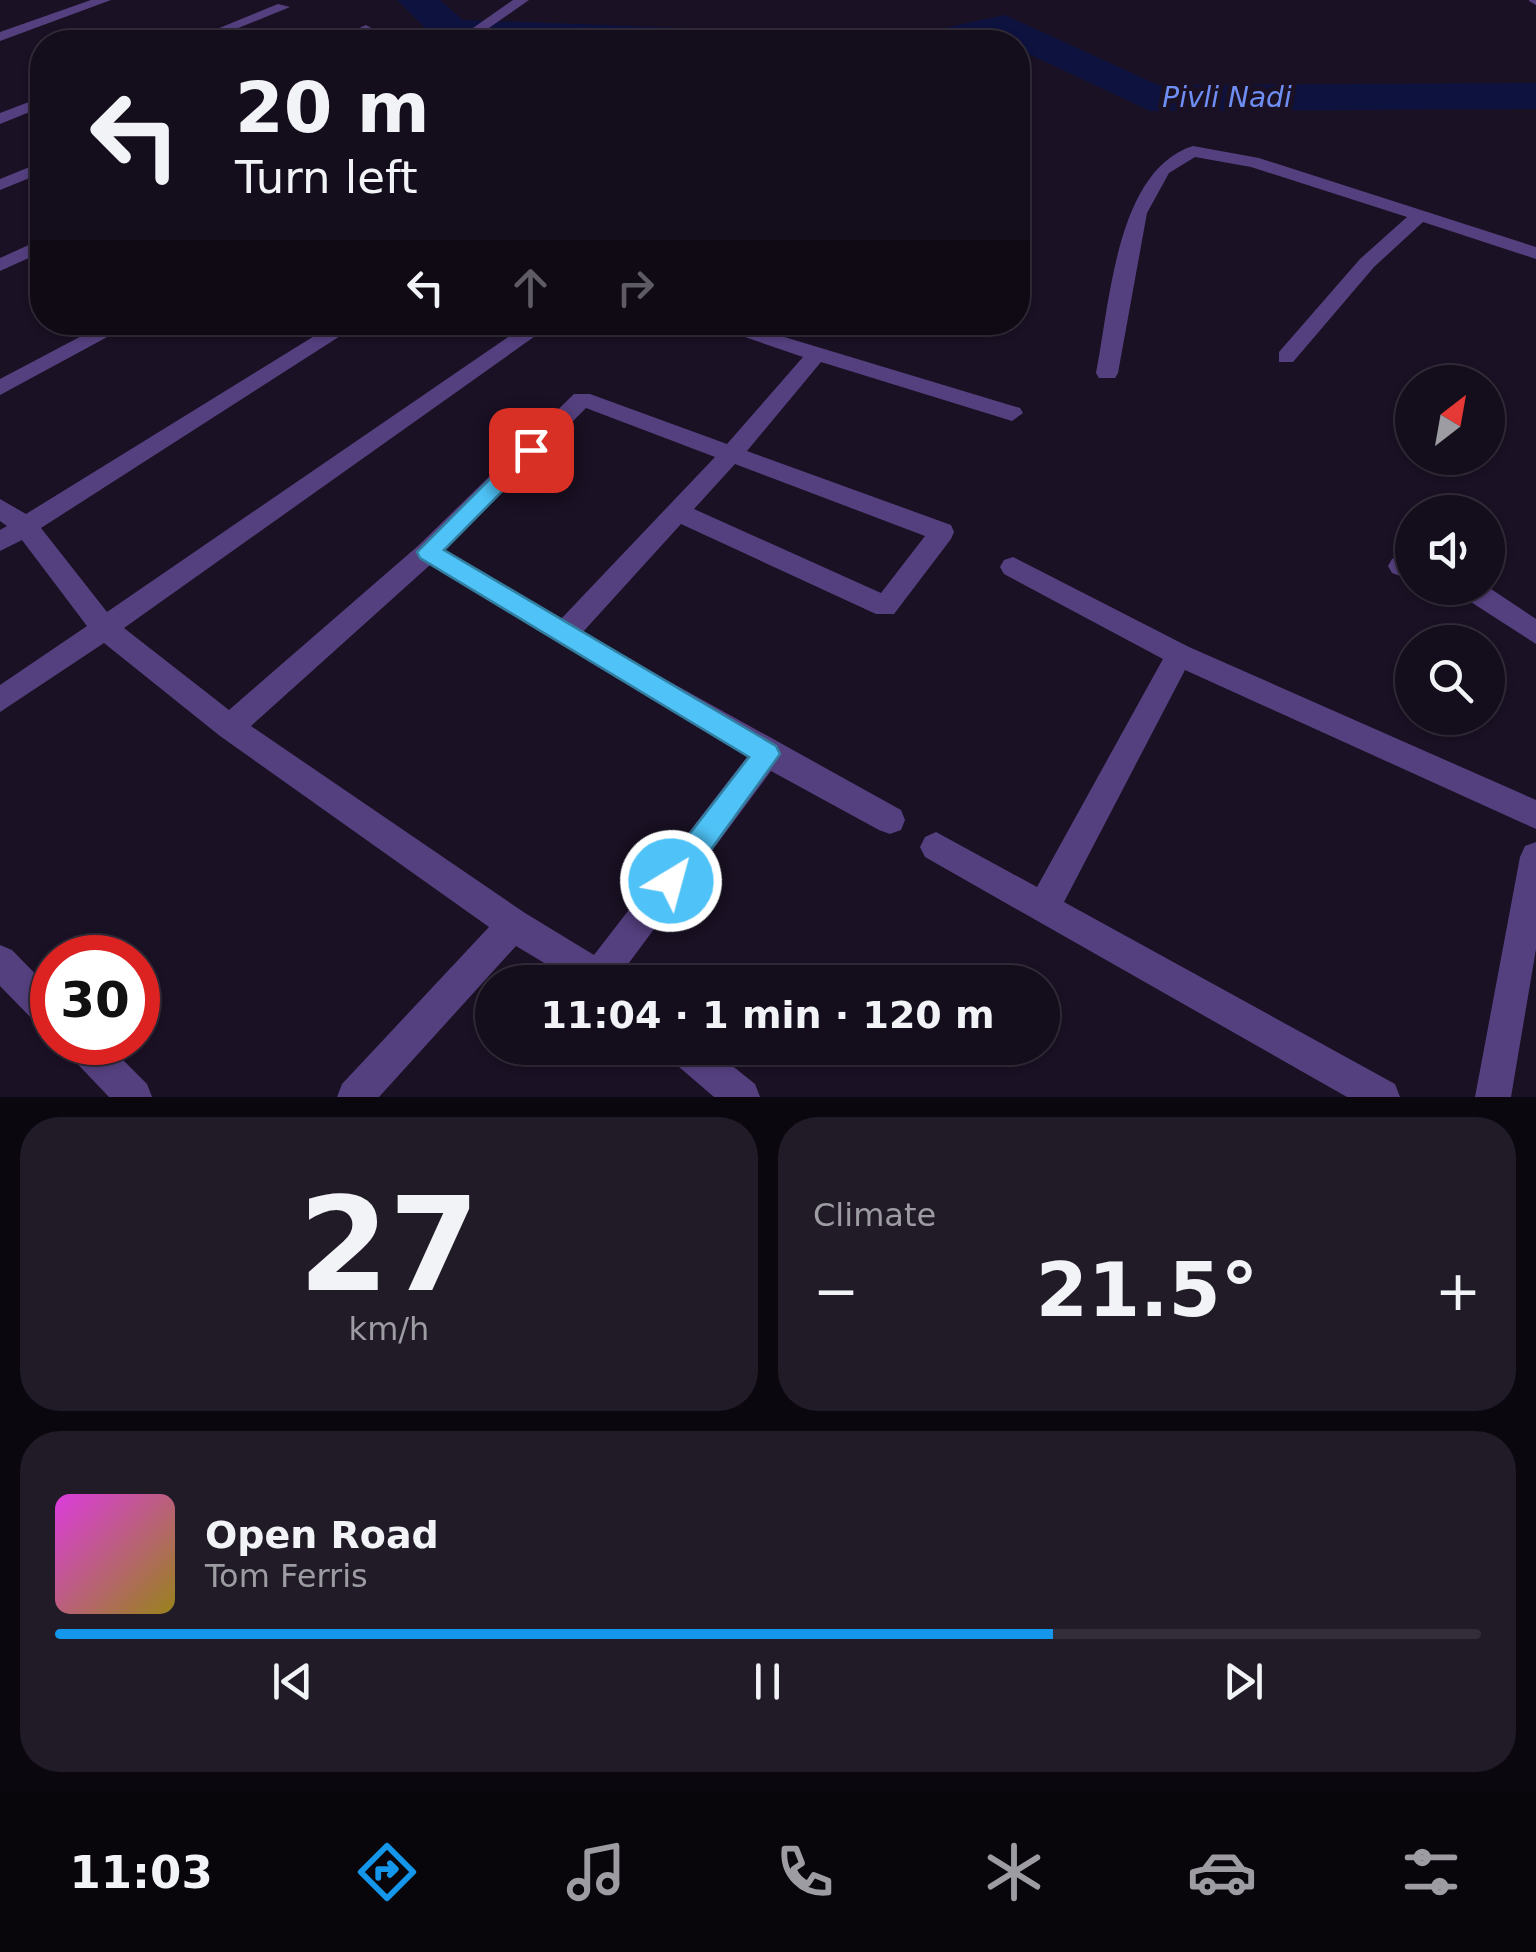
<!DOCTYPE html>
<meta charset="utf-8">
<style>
:root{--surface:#140d1b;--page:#211b28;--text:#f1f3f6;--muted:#9d9ca3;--line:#332d3a;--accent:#1497eb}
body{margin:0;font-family:"DejaVu Sans",sans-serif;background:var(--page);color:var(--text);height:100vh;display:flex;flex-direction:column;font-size:38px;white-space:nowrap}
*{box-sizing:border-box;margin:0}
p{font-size:32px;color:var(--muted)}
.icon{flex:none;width:55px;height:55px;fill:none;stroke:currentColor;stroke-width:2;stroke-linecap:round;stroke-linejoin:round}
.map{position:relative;height:1097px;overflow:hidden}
.sheet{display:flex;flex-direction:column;gap:20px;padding:20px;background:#0b070f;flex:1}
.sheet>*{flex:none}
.top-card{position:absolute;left:30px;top:30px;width:1000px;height:305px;border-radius:40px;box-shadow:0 2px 8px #0004,0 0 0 2px var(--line);background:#140d1b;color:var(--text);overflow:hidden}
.needle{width:65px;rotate:31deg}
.controls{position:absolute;left:1395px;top:365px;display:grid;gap:20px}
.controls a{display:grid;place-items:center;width:110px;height:110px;border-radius:50%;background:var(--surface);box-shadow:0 2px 8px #0004,0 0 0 2px var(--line);font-size:50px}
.speed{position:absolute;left:30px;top:935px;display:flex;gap:20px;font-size:50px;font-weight:700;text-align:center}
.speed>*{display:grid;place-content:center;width:130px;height:130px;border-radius:50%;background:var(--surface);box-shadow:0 2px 8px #0004,0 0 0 2px var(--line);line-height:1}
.speed .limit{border:15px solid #d22;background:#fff;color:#111}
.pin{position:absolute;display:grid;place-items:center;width:85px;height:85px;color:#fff;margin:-42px;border-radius:20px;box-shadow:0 5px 15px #0006}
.me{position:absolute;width:110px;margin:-55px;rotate:37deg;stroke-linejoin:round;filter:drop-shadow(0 0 8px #0008)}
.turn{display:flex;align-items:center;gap:35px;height:210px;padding:0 40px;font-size:45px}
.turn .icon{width:130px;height:130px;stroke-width:2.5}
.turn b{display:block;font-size:70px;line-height:85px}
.lanes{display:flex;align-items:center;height:95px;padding:0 40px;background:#0003;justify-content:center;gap:50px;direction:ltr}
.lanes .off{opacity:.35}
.big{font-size:75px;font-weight:800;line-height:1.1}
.sheet .widget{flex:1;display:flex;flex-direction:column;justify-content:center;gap:15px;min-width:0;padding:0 35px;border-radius:40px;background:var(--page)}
.sheet .dial{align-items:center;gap:0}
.dial b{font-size:130px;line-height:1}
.song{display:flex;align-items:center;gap:30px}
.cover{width:120px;height:120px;border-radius:15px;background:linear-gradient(135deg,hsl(300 70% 55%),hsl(50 70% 35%))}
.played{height:10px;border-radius:5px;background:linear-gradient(90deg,var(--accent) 70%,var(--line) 70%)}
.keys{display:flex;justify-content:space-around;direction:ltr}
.heat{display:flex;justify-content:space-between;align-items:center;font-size:55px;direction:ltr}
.sheet .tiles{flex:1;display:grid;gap:20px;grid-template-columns:1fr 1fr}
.widget:last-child{grid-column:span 2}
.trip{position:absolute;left:475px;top:965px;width:585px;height:100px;border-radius:50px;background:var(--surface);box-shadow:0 2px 8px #0004,0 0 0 2px var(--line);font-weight:800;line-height:100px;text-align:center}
.dock{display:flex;height:160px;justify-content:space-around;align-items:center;background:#08050b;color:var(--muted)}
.dock .icon{width:70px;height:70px}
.dock .selected{color:var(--accent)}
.dock b{font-size:45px;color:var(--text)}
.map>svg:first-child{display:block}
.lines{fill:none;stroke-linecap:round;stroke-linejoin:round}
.river{fill:#0e123f;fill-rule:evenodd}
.minor{fill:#55407f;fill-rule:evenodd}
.route{fill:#4fc3f7;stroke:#337fa1;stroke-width:2.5}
.labels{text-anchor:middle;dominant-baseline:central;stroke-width:10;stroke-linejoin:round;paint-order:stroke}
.far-water-label{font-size:28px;font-style:italic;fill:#6e8ef3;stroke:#1a1124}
</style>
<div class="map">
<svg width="1536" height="1097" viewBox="0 0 1536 1097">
<rect width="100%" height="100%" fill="#1a1124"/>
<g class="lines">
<g class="river">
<polygon points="397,0 440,0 463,20 740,30 755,33 761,42 445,42 438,41"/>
<polygon points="1005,15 1158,85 1536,83 1536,109 1150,111 1018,49 1018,42 914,42 920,33"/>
</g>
<g class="minor">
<polygon points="91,0 111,0 0,41 0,32"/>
<polygon points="513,0 529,0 469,42 453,42"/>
<polygon points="1536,0 1536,5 1529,1 1529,0"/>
<polygon points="278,4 290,7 204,42 185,42"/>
<polygon points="366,25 373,29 371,32 346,42 327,42"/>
<polygon points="42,97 42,107 0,124 0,113"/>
<path d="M1193 146 1259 158 1536 247V259L1423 222 1374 267 1293 362H1279V352L1360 259 1407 217 1251 167 1195 157 1169 173 1147 213 1118 373 1115 378H1099L1096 373C1110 304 1116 170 1193 146Z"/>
<polygon points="42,162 42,173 0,190 0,179"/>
<polygon points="42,239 42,252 0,271 0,258"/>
<polygon points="108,322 135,322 0,395 0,379"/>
<path d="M337 322H362L41 528 107 612 530 322H555L124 628 229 710 419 545 574 394H590L727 444 803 357 701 322H735L1020 408 1023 413 1012 421 821 362 747 451 951 525 954 532 951 539 894 614H876L681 524 582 633 901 810 905 820 901 830 890 834 879 830 771 771 620 975 623 982H576L516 946 379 1097H337L342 1084 489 927 220 736 104 643 0 712V685L87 626 22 540 0 551V530L7 526 0 521V499L26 514ZM586 408 715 457 560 620 445 550ZM735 464 925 536 881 593 694 509ZM430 565 747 757 594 955 525 913 251 726Z"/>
<polygon points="1401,556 1412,560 1412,580 1392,573 1388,566 1392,559"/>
<polygon points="1013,557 1189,647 1536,800 1536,829 1185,670 1064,902 1395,1084 1400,1097 1347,1097 925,857 920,847 925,837 936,832 1037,887 1163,659 1004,574 1000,567 1004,560"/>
<polygon points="1488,587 1536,619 1536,644 1460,595 1456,588"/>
<polygon points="1536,842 1536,949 1511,1097 1475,1097 1520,857 1525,846"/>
<polygon points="0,945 12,950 52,991 52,1032 40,1027 0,986"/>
<polygon points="63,1042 105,1042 147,1084 152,1097 109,1097 68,1054"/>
<polygon points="665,1048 710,1048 755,1084 760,1097 714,1097 671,1060"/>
</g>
</g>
<polygon class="route" points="531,443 541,450 538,455 444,550 776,746 780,754 681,891 671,895 661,891 656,881 661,871 749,757 420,558 417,552 524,445"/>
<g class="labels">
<g class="far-water-label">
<text x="1227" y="97">Pivli Nadi</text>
</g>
</g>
</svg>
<div class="controls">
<a><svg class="needle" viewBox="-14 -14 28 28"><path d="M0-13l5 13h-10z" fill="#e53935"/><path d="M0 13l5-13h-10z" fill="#9d9ca3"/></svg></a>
<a><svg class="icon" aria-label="sound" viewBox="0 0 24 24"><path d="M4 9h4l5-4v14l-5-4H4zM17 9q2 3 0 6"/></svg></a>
<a><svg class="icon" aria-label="search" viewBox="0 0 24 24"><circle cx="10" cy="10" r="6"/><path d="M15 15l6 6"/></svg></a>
</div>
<div class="speed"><div class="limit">30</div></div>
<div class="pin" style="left:531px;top:450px;background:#d93025"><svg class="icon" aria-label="arrive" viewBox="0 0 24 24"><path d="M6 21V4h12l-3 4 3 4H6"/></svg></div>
<svg class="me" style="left:671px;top:881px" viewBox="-20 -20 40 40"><circle r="17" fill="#4fc3f7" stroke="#fff" stroke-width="3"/><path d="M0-11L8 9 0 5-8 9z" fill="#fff"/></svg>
<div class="trip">11:04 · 1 min · 120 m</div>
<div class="top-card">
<div class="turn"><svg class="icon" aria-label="left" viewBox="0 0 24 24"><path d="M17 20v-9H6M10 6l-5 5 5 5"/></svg><div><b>20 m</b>Turn left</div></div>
<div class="lanes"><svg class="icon" aria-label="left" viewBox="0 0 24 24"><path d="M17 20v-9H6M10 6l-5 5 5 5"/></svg><svg class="icon off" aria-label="ahead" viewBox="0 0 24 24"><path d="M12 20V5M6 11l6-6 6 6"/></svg><svg class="icon off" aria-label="right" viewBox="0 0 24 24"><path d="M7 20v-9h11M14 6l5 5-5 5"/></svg></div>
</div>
</div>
<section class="sheet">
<div class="tiles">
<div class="widget dial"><b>27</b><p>km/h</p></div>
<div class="widget"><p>Climate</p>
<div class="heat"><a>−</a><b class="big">21.5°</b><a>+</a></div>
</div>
<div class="widget">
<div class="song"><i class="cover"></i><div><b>Open Road</b><p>Tom Ferris</p></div></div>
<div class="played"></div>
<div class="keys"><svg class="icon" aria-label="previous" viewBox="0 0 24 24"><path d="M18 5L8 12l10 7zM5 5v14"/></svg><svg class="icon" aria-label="pause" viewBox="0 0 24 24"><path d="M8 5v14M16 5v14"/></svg><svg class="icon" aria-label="next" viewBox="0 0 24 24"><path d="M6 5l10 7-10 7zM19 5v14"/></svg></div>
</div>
</div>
</section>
<nav class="dock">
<b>11:03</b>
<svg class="icon selected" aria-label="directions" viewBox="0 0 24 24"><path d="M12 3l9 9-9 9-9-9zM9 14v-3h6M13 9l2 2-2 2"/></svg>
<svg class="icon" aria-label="music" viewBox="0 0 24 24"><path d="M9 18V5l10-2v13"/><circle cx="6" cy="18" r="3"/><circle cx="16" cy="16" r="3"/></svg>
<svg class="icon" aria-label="phone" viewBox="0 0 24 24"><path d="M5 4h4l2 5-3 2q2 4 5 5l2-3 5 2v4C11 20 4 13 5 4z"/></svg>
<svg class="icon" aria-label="climate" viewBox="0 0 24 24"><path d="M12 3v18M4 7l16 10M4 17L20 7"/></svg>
<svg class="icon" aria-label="car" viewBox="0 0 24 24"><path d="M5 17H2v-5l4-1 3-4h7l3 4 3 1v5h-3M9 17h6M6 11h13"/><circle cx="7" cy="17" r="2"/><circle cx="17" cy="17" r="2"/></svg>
<svg class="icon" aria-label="filters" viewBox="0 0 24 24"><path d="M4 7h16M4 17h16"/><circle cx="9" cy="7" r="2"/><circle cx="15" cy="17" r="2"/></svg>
</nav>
